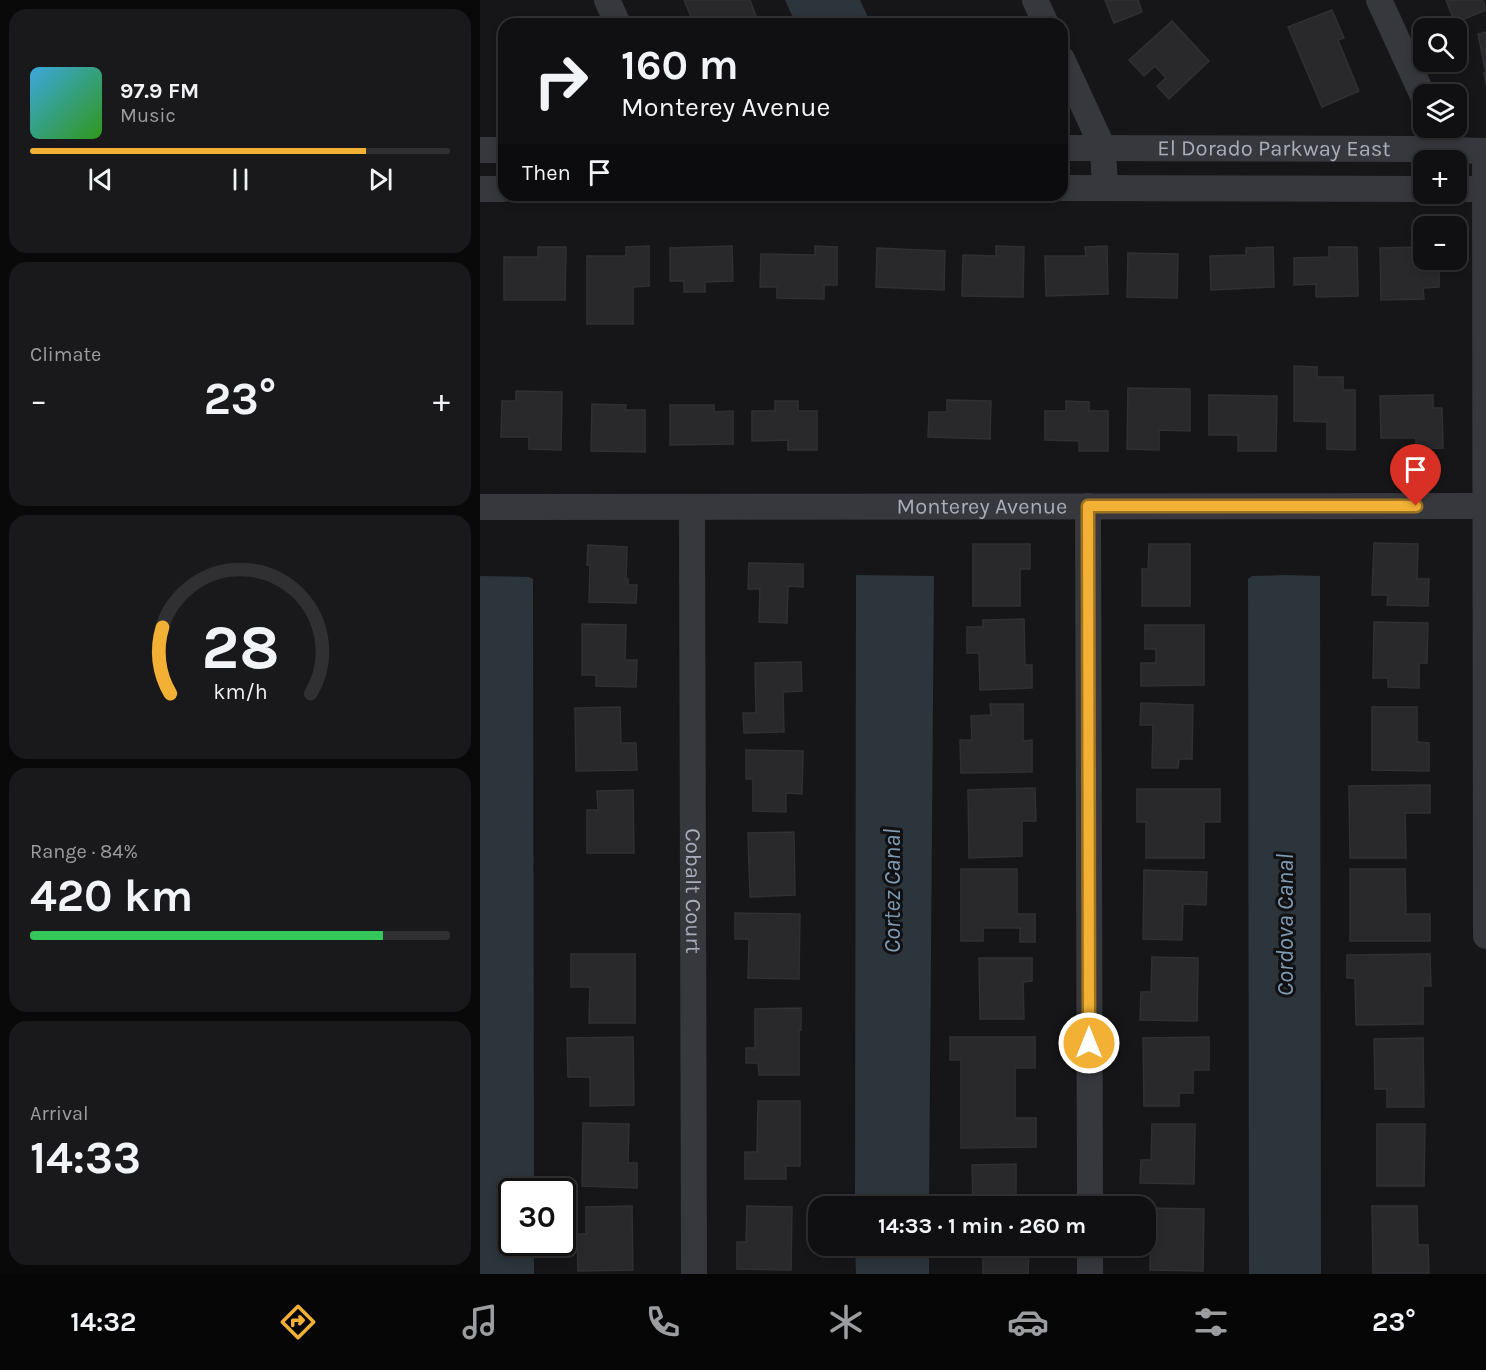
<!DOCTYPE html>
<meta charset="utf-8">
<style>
:root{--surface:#101012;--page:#19191b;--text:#f1f3f6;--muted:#9c9d9f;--line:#303032;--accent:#f2b134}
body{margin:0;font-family:Karla,sans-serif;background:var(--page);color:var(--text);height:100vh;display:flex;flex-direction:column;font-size:22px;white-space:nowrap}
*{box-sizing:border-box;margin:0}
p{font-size:20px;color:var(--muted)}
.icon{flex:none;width:33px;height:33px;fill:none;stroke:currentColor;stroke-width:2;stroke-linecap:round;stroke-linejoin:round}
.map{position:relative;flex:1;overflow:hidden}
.details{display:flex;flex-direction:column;gap:9px;padding:9px;background:#09090a;width:480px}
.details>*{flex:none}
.hud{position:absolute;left:18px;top:18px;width:570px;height:183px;border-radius:18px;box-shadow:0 3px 9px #0003,0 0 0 2px var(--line);background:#101012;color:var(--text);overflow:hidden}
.tools{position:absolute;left:933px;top:18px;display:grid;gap:12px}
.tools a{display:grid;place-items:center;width:54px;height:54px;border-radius:12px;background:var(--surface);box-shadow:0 3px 9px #0003,0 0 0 2px var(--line);font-size:30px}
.speed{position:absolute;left:18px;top:1178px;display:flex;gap:12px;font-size:30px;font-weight:700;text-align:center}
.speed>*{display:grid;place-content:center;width:78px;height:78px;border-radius:50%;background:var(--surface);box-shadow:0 3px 9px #0003,0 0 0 2px var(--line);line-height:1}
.speed .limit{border:3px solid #111;border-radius:9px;background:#fff;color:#111}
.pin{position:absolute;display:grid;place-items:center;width:51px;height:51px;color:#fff;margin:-62px -26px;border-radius:50% 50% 50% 0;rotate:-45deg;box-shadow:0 0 6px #0007}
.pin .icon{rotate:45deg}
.me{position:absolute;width:66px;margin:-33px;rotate:0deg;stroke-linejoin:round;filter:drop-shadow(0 0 4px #0008)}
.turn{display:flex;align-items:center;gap:21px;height:126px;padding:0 24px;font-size:27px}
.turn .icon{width:78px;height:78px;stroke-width:2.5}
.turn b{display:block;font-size:42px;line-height:51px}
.then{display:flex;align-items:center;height:57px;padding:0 24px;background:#0003;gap:12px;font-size:22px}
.big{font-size:45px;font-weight:700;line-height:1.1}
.details .tile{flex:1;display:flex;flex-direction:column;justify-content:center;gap:9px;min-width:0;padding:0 21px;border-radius:18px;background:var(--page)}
.details .dial{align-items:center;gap:0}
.dial svg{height:156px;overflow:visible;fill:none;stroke:var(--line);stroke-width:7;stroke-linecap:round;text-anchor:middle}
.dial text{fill:var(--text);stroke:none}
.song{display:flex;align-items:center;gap:18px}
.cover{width:72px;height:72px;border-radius:9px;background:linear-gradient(135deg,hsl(200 70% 55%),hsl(110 70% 35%))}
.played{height:6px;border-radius:3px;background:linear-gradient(90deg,var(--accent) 80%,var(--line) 80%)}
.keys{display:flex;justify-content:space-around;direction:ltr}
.heat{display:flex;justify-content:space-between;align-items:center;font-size:33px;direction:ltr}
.charge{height:9px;border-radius:4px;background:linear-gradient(90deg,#34c759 84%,var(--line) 0)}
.trip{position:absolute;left:328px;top:1196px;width:348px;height:60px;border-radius:18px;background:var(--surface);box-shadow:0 3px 9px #0003,0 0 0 2px var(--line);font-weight:700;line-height:60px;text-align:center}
.menu{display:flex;height:96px;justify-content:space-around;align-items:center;background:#060607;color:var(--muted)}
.menu .icon{width:42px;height:42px}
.menu .current{color:var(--accent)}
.menu b{font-size:27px;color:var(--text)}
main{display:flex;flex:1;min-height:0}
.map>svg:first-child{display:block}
.water{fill:#2c353c}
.building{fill:#29292c;stroke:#303034;stroke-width:1.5}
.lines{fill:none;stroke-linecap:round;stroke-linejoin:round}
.minor{stroke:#37383d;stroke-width:26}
.route-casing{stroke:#9d7322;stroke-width:15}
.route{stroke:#f2b134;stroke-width:10}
.labels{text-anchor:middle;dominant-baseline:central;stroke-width:6;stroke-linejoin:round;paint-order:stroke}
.street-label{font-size:22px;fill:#a8adb8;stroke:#111113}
.water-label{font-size:24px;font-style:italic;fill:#7f9bb3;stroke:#111113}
</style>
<main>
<section class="details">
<div class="tile">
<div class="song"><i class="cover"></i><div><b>97.9 FM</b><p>Music</p></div></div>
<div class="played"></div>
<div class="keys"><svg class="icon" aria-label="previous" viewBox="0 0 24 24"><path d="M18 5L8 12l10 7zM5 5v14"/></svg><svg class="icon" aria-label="pause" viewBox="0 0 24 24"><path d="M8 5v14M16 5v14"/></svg><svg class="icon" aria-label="next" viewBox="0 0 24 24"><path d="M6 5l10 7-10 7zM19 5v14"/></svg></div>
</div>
<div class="tile"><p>Climate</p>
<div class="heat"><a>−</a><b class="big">23°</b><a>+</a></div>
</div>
<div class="tile dial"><svg viewBox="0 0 100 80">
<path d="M14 69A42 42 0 1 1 86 69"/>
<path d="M14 69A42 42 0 0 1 10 35" stroke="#f2b134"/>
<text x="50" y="56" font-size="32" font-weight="700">28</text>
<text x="50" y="72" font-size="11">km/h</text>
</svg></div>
<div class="tile"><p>Range · 84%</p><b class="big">420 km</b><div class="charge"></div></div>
<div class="tile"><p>Arrival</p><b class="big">14:33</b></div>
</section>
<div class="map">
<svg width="1006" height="1274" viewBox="0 0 1006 1274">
<rect width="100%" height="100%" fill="#161618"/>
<g class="water">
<polygon points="305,0 380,0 391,24 316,24"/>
<polygon points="376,575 454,576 449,1206 375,1206"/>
<polygon points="806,575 840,576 841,1274 769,1274 768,579 772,576"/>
<polygon points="0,576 49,577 53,579 54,1191 32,1191 32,1242 54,1242 54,1274 0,1274"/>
<polygon points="375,1245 449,1245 449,1274 376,1274"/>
</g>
<g class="building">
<polygon points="204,0 270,0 279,24 214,24"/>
<polygon points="625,0 658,0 662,12 634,23"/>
<polygon points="966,0 1003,0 1006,10 975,23"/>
<polygon points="852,10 864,38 858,40 879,91 842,107 808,27"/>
<polygon points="692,21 729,61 689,99 677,86 686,78 675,66 664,76 649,60"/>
<polygon points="1006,32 1006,85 1004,73 1006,73 998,34"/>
<polygon points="169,246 169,286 153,287 153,324 107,324 107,256 146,256 146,247"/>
<polygon points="252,246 253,281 225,282 225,292 204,292 204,281 190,281 190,248"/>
<polygon points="335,246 357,247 357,285 344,285 344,299 297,298 297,287 280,287 281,254 335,255"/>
<polygon points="516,246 544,247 543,297 482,296 483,255 516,256"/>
<polygon points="627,246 628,294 566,296 565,256 606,256 605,247"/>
<polygon points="58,247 86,247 85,300 24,300 24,257 58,257"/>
<polygon points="793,247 794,287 731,290 730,256 766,255 766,248"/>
<polygon points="849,247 877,247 878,296 836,297 836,284 814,285 814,258 849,257"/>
<polygon points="944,247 944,260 959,260 959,287 943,288 944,299 901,300 900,248"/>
<polygon points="397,248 465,251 464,290 396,287"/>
<polygon points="648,253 698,254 697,298 647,297"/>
<polygon points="814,366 837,367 837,377 863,377 863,390 875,390 875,450 847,449 847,422 814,421"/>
<polygon points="648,388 710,389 710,431 679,430 679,450 647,449"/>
<polygon points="36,391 82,392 81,450 49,449 49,437 21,437 22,401 36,401"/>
<polygon points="729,395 797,396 796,451 758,451 758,435 729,435"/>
<polygon points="953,395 953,408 962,408 963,448 936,449 936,438 901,438 900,396"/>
<polygon points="467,400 511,401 510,439 448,437 449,412 467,412"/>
<polygon points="295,401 318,401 318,411 337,411 337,450 308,450 308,440 272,441 272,411 295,411"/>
<polygon points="586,401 609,402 609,411 628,411 628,451 599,451 599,441 565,440 565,411 586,411"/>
<polygon points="112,404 146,405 145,410 165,410 165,452 111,451"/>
<polygon points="190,405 234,405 234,412 253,411 253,444 190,445"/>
<polygon points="894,543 938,544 937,579 949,579 948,606 907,605 908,595 892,595"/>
<polygon points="493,544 550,544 550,569 540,569 540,606 493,606"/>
<polygon points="669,544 710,544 710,606 662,606 662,569 668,569"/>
<polygon points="108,545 147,547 146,579 148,579 148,585 157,585 156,603 109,602 110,565 107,565"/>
<polygon points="269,563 323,564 323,587 308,586 307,623 279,622 280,589 268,589"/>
<polygon points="544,619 545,665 552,665 552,688 500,690 499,653 487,653 487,627 503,627 503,620"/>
<polygon points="894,622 948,623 947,663 939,663 939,688 908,687 908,678 893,678"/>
<polygon points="102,624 146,625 145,660 157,660 156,687 116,686 116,675 102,675"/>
<polygon points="665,625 724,625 724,685 661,686 661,663 676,663 676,649 665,649"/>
<polygon points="321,662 322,691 303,692 304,732 264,733 263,713 276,713 275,663"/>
<polygon points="661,703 713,705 712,759 699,759 698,768 672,768 673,725 660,725"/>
<polygon points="510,704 543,704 543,741 552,740 552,772 481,773 480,740 492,740 491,716 511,715"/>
<polygon points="140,707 141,743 156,743 157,770 96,771 95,708"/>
<polygon points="892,707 937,707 937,742 949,743 949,771 892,770"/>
<polygon points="266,750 323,751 322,794 306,793 306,812 273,811 273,779 266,779"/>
<polygon points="950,785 950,813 925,813 926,858 870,858 869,786"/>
<polygon points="555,788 556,821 542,821 542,856 489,858 488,790"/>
<polygon points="657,789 740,789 740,822 724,822 724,858 666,858 666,822 657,822"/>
<polygon points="153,790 154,853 107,853 107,810 118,810 117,791"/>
<polygon points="314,832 315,895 270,897 268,833"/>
<polygon points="481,869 537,869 537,914 555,914 555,942 540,942 540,928 503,928 503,941 481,941"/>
<polygon points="870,869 925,869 926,914 950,914 950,941 870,941"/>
<polygon points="664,870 727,872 726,905 703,904 702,940 663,939"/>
<polygon points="255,913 320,914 319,979 268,978 269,939 255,939"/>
<polygon points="91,954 155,954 155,1023 109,1023 110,987 91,987"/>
<polygon points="950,954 951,986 943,986 943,1024 876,1025 875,978 867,978 867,955"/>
<polygon points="672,957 718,958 717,1021 660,1020 661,992 671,992"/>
<polygon points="499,958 552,958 552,981 543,982 544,1019 500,1019"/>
<polygon points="321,1008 321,1030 319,1030 319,1075 279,1075 278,1063 266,1063 266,1048 275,1048 275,1009"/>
<polygon points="153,1037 154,1105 110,1106 110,1077 88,1077 87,1038"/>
<polygon points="470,1037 555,1037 555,1068 535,1068 535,1118 556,1118 556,1147 481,1148 481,1060 470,1060"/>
<polygon points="729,1037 729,1070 713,1070 713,1093 699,1093 699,1106 664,1106 663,1038"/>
<polygon points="943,1038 944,1107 907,1107 907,1089 895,1089 894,1039"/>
<polygon points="278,1101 320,1101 320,1166 306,1166 306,1179 265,1179 265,1152 277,1152"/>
<polygon points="103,1123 149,1124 148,1163 157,1163 157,1188 102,1186"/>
<polygon points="672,1124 715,1124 714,1184 660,1183 661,1160 671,1160"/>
<polygon points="897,1124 945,1124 944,1186 897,1186"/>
<polygon points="536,1164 536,1200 552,1200 552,1206 493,1206 492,1165"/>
<polygon points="152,1206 153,1270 98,1271 97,1234 106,1234 106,1207"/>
<polygon points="267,1206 312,1207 311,1270 257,1269 257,1242 266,1242"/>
<polygon points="892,1206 937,1206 938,1245 948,1245 949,1273 893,1273"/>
<polygon points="666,1208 724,1209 723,1271 670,1270 671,1229 666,1229"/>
<polygon points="503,1248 549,1248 548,1274 503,1274"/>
</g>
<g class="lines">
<g class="minor">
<polyline points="127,0 138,24"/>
<polyline points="555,0 566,24"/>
<polyline points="899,0 944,98"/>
<polyline points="582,59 623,148 625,188"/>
<path id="s1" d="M582 148 934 149 1006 151"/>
<polyline points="0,150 24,150"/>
<polyline points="1005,151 1006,936"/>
<polyline points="582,188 944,189"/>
<polyline points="0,189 24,189"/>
<polyline points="976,189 1006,189"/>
<polyline points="608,506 610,1206"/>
<path id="s2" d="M0 507 1006 506"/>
<path id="s3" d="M212 507 214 1274"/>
<polyline points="610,1245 610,1274"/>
</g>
</g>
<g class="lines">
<g class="route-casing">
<polyline id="route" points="609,1043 608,506 936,506"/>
</g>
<use href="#route" class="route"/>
</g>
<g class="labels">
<g class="street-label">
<text stroke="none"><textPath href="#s1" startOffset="212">El Dorado Parkway East</textPath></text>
<text stroke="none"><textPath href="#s2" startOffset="502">Monterey Avenue</textPath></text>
<text stroke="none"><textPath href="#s3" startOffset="384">Cobalt Court</textPath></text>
</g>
<g class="water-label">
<text transform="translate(412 891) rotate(-90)">Cortez Canal</text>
<text transform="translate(805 925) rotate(-90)">Cordova Canal</text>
</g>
</g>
</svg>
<div class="tools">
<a><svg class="icon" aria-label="search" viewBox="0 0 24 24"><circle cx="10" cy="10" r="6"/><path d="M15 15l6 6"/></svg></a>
<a><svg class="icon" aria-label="layers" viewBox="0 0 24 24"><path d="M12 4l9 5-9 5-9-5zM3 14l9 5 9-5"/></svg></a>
<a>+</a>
<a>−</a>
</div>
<div class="speed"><div class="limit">30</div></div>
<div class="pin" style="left:936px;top:506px;background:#d93025"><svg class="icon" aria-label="arrive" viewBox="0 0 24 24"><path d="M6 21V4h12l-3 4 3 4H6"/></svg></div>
<svg class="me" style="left:609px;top:1043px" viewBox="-20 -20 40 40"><circle r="17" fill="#f2b134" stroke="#fff" stroke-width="3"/><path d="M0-11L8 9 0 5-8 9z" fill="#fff"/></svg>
<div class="trip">14:33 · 1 min · 260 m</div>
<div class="hud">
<div class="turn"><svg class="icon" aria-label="right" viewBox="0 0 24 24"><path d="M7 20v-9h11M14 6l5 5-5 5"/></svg><div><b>160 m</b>Monterey Avenue</div></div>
<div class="then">Then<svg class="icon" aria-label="arrive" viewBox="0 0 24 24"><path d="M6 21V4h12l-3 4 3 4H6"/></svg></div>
</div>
</div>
</main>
<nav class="menu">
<b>14:32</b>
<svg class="icon current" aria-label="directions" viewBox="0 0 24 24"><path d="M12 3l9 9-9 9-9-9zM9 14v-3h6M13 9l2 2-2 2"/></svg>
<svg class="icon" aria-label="music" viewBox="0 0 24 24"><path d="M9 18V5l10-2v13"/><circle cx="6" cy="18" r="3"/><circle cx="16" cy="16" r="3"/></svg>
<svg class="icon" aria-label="phone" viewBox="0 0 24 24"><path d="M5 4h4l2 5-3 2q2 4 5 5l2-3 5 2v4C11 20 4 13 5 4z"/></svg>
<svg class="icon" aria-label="climate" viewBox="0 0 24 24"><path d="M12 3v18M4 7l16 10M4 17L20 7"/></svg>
<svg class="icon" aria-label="car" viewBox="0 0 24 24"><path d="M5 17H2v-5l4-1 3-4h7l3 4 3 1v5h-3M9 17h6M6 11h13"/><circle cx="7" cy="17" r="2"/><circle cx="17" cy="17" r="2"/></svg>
<svg class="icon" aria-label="filters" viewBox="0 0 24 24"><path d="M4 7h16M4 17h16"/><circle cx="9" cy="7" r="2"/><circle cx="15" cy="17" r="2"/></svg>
<b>23°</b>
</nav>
